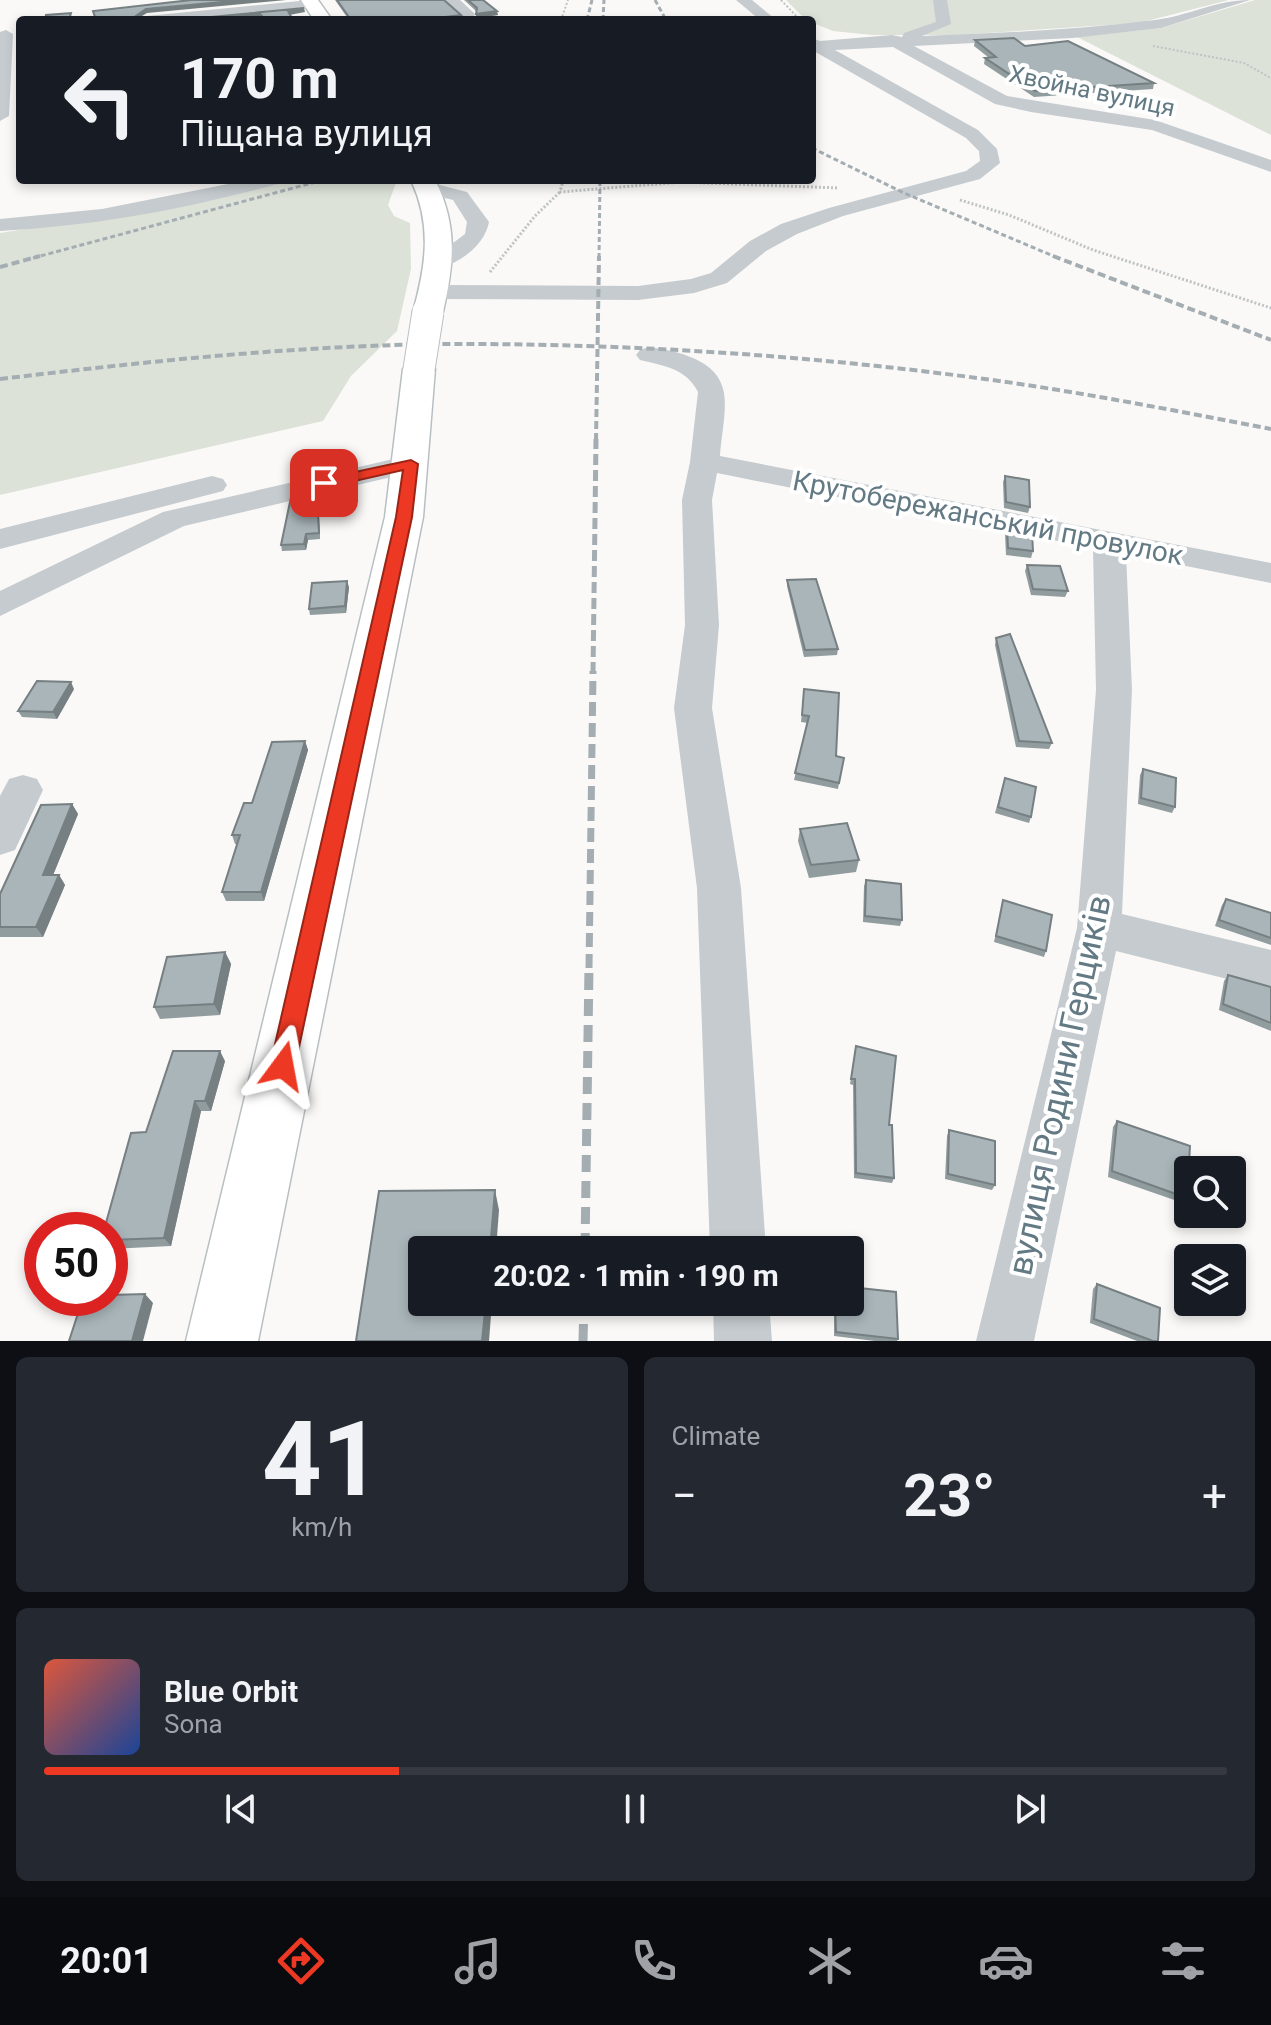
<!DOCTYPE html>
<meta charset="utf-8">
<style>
:root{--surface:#171b24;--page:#242831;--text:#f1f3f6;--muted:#9ea1a6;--line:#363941;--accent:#ed3924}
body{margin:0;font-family:Roboto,sans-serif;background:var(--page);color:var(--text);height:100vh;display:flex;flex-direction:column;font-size:30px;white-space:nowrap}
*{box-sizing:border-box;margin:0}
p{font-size:26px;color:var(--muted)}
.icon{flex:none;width:44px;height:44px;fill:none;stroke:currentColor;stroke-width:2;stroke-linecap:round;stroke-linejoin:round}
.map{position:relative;height:1341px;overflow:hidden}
.side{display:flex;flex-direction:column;gap:16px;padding:16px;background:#0d0f14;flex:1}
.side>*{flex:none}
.hud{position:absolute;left:16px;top:16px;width:800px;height:168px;border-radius:8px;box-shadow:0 4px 12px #0003;background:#171b24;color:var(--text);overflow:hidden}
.tools{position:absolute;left:1174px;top:1156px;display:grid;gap:16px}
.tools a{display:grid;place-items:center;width:72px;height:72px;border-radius:8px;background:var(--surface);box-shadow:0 4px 12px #0003;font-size:40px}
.speed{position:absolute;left:24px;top:1212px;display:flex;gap:16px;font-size:40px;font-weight:700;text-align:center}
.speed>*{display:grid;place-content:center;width:104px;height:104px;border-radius:50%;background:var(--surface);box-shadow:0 4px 12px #0003;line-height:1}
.speed .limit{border:12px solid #d22;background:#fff;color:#111}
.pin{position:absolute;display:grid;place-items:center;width:68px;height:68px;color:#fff;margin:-34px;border-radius:16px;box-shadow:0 4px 12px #0006}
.me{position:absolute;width:88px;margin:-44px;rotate:13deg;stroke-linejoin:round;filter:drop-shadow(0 0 6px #0008)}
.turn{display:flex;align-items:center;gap:28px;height:168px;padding:0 32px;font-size:36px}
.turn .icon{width:104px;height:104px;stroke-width:2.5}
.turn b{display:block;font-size:56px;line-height:68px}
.big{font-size:60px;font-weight:700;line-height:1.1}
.side .tile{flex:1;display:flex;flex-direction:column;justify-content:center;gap:12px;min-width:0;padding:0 28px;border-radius:12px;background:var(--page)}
.side .dial{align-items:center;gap:0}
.dial b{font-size:104px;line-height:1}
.song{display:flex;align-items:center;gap:24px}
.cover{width:96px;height:96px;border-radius:12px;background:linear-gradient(135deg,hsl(10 70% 55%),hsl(220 70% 35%))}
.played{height:8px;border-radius:4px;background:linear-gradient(90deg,var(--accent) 30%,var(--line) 30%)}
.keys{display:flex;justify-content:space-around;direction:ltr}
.heat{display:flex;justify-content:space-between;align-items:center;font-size:44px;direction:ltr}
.side .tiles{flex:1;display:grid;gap:16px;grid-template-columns:1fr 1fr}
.tile:last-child{grid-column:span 2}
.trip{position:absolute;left:408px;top:1236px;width:456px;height:80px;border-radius:8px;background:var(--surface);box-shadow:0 4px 12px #0003;font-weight:700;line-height:80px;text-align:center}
.menu{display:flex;height:128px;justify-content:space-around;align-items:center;background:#090b0e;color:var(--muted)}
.menu .icon{width:56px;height:56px}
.menu .current{color:var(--accent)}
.menu b{font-size:36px;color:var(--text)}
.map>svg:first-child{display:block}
.green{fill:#dce2d8}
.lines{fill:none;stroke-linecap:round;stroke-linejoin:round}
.major-casing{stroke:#b8bfc2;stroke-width:3}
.path-far1{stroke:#bfc3c5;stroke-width:2;stroke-dasharray:2 2;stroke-linecap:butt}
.path{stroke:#bfc3c5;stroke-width:3;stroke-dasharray:2 2;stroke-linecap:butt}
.minor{fill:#c5cbce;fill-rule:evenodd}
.major{fill:#fff;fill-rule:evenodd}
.rail-far4{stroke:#a4adb2;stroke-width:3;stroke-dasharray:5 3;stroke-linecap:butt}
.rail-far3{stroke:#a4adb2;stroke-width:4;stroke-dasharray:8 4;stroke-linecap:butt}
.rail-far2{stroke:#a4adb2;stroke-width:5;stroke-dasharray:11 5;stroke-linecap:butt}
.rail-far1{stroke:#a4adb2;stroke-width:7;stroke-dasharray:14 7;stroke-linecap:butt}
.rail{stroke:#a4adb2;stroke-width:9;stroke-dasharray:17 9;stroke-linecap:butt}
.major-bridge-casing{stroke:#b8bfc2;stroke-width:33;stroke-linecap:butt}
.major-bridge{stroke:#fff;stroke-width:31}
.wall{fill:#919c9f}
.shaded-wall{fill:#767f82}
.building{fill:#a9b5b9;stroke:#767f82;stroke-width:2}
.route{fill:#ed3924;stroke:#9a2517;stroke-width:2}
.labels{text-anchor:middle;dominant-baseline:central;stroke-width:8;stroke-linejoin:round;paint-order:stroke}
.far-street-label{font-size:24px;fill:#637a84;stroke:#fff}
.street-label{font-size:28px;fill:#637a84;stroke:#fff}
.near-street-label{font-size:34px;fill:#637a84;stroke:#fff}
</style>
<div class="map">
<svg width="1271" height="1341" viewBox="0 0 1271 1341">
<rect width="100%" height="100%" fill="#faf9f7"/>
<g class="green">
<polygon points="786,0 1229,0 1139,23 957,35 872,35 833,31 806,20"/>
<polygon points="1255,0 1271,0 1271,135 1077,37 1161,28"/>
<polygon points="287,180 397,180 388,205 394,216 410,223 411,269 397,331 351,376 323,421 0,495 0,233 221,198"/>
</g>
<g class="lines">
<g class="major-casing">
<g id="major">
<polygon points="301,0 318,0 332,20 314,20"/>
<path d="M411 180H435C458 225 454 264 443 312L438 318 428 321 418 318 413 312C426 265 432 225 411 180Z"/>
<polygon points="419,359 430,362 435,369 423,517 258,1341 186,1341 385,517 403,369 408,362"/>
</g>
</g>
<g class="path-far1">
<polyline points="781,0 800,20"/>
<polyline points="561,20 568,0"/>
<polyline points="1153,46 1244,63 1271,78"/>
</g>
<g class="path">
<polyline points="558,180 563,181 560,192 681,182 839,188"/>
<polyline points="960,200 1009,215 1093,250 1271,308"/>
<polyline points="490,272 535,216 560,192"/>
</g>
<g class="minor">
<polygon points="310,0 319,4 312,8 191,20 140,20 147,16"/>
<polygon points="445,0 460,0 475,14 473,17 463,17"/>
<polygon points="736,0 752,0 776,20 760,20"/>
<path d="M933 0H947L951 24 922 36C1000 33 1077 30 1155 20 1188 16 1216 0 1250 0L1161 28 1073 38 914 46 1007 96 1155 120 1271 160V172L1152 130 1031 112 995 104 893 47 835 50 978 130 997 149 1000 163 980 179 843 216 797 234 766 251 727 283 694 293 638 300 434 299 426 297 422 292 426 287 434 285 638 286 691 279 711 273 750 241 781 224 829 208 966 171 980 161 979 151 966 138 812 50V38L820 41 892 35 902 37 904 33 936 22Z"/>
<polygon points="6,30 13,34 9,116 0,121 0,32"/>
<path d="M248 180H281L278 184C186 209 95 226 0 231V219L102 209Z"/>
<path d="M428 182 467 192 489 222C485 244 462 262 440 268L429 261 465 234 467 222 453 200 421 192 418 188 421 184Z"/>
<path d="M649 347C676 351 719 359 724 393 727 412 721 437 720 456L1271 563V583L1126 554 1132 690 1122 914 1271 950V990L1116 951 1034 1341H976L1077 928 1096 690 1093 548 717 473 712 500 719 625 712 708 741 888 766 1250H710L697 888 674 708 685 625 682 500 690 462 698 392C686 368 664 366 640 360L636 355 640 350Z"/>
<polygon points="411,455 421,458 426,464 421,470 184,526 0,616 0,591 163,512"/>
<polygon points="212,476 223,479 227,485 223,491 0,549 0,529"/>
<polygon points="23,775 37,779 43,790 15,850 0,855 0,796 9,779"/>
<polygon points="713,1302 769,1302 772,1341 714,1341"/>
</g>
<use href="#major" class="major"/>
<g class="rail-far4">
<polyline points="655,0 666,20"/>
<polyline points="587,20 592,0"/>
<polyline points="603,20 604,0"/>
<polyline points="812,148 904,193 1058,258"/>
<polyline points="33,258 323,180"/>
<polyline points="599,258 600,180"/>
</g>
<g class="rail-far3">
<polyline points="1053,256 1271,340"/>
<polyline points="0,267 40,256"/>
<path d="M0 379C159 360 319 343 480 344 639 345 797 355 954 375 1061 388 1166 409 1271 429"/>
<polyline points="596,441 599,256"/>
</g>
<polyline class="rail-far2" points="593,673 596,439"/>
<polyline class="rail-far1" points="589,968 593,671"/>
<g class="rail">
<polyline points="585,1250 589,966"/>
<polyline points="583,1341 584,1302"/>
</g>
<g class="major-bridge-casing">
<polyline id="major-bridge" points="419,369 428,312"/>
</g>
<use href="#major-bridge" class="major-bridge"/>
</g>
<g class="wall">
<polygon points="335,0 444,0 461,15 461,19 349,20"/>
<polygon points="464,0 487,0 484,0 498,15 476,18 476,11"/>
<polygon points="975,40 1025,46 1154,83 1153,89 1034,97 984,64 985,58 988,57 974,46"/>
<polygon points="1005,476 1030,507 1028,513 1004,508 1003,482"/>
<polygon points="317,491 320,539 308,540 306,550 282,551 281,545"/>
<polygon points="1007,527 1033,551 1031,558 1006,555 1005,534"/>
<polygon points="1027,565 1068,591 1065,597 1031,595 1025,571"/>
<polygon points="787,580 838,649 837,655 804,657 787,586"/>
<polygon points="349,587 346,613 310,615 309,609"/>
<polygon points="996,638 1052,743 1049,749 1016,747 995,645"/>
<polygon points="74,689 57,719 22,717 18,711"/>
<polygon points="804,689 836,756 844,758 838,789 794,780 808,723 801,722"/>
<polygon points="305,741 308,750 264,901 226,901 222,892 238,844 235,844 232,835 252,803"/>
<polygon points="1143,769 1175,807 1172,813 1138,804 1140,775"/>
<polygon points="1003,784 1031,817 1029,823 995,813"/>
<polygon points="72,804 78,814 53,875 59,875 65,885 43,937 0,937 0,894"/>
<polygon points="800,829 859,860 856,872 809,878 798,841"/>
<polygon points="866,880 902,920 900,926 863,922 864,886"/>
<polygon points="1226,899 1271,913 1271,945 1215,926 1222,905"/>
<polygon points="1003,900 1046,951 1044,957 994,942"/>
<polygon points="225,952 231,964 220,1015 160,1019 154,1007"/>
<polygon points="1228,975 1271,987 1271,1031 1219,1010 1224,981"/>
<polygon points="856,1046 889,1125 894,1178 892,1183 854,1178 853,1085 850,1084"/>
<polygon points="225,1061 211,1111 201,1111 171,1246 110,1249 110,1230 146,1132"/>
<polygon points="1117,1121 1187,1198 1183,1203 1108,1177 1113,1127"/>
<polygon points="949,1130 995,1185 992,1190 945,1179 947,1136"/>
<polygon points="1097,1284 1158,1341 1137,1341 1090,1323 1093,1289"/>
<polygon points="834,1302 850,1302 898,1339 897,1341 875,1341 834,1336"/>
</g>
<g class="shaded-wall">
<polygon points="244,0 286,0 147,13 137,19 136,16 146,9"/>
<polygon points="304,8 305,12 289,15 288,11"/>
<polygon points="497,11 498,15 476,18 476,14"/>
<polygon points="260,14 261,18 243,20 208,20"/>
<polygon points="461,15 461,19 456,20 422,20"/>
<polygon points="317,491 318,497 320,539 319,533"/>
<polygon points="306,534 308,540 306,550 304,544"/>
<polygon points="347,581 349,587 346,613 345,606"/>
<polygon points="71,682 74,689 57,719 53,712"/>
<polygon points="305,741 308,750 264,901 261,892"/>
<polygon points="72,804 78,814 49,885 43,875"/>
<polygon points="59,875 65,885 43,937 36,927"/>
<polygon points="225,952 231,964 220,1015 214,1004"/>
<polygon points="220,1051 225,1061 211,1111 205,1101"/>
<polygon points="195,1101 201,1111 171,1246 164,1238"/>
<polygon points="495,1190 499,1210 496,1250 490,1250"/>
<polygon points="145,1294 153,1303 143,1341 132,1341"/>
<polygon points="486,1302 492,1302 489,1341 482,1341"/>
</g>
<g class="building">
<polygon points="191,0 244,0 146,9 136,16 139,19 190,19 304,8 288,11 293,20 266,20 260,14 208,20 96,20 93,11"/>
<polygon points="337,0 444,0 461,15 422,20 351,20"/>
<polygon points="468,0 483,0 497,11 476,14 477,8"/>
<polygon points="71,13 69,20 45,20 46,15"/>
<polygon points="1014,38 1025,46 1068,41 1154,83 1035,91 985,58 996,57 975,40"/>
<polygon points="1005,476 1029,480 1030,507 1006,502"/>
<polygon points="317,491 319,533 306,534 304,544 281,545 291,497"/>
<polygon points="1007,527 1032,532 1033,551 1008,548"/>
<polygon points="1027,565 1060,566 1068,591 1033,589"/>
<polygon points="816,579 838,649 805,650 787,580"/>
<polygon points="347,581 345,606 309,609 312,583"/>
<polygon points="1010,634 1052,743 1019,741 996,638"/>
<polygon points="37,681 71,682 53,712 18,711"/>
<polygon points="804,689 839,693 836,756 844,758 839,783 795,773 809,716 802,715"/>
<polygon points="305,741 261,892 222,892 240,835 232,835 244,803 252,803 272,742"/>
<polygon points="1143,769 1176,778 1175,807 1141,798"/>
<polygon points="1005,778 1036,787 1031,817 998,807"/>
<polygon points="72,804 43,875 59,875 36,927 0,927 0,894 41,805"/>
<polygon points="847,823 859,860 811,865 800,829"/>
<polygon points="866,880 901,884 902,920 865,916"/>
<polygon points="1226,899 1271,913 1271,938 1219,920"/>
<polygon points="1003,900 1052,915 1046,951 996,936"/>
<polygon points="225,952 214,1004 154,1007 167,957"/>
<polygon points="1228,975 1271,987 1271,1023 1223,1004"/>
<polygon points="856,1046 896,1056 889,1125 892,1125 894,1178 856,1173 855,1079 851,1079"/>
<polygon points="173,1051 220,1051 205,1101 195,1101 164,1238 110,1240 110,1230 104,1230 131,1133 146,1132"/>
<polygon points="1117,1121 1190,1146 1187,1198 1112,1171"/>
<polygon points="949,1130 995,1141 995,1185 948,1174"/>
<polygon points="495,1190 490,1250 422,1250 422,1302 486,1302 482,1341 356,1341 379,1191"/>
<polygon points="1097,1284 1160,1308 1158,1341 1153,1341 1094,1319"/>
<polygon points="850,1287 896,1292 898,1339 836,1332 835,1302 850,1302"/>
<polygon points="145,1294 132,1341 69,1341 83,1298 110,1298 110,1295"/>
</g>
<polygon class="route" points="411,460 418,464 412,517 295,1066 292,1075 283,1078 274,1075 270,1066 396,517 403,470 324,488 316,483 318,480"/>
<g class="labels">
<g class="far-street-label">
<text transform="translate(1092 91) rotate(12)">Хвойна вулиця</text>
</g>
<g class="street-label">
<text transform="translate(988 518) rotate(11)">Крутобережанський провулок</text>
</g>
<g class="near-street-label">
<text transform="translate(1059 1085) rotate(-78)">вулиця Родини Герциків</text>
</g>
</g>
</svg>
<div class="tools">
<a><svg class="icon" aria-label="search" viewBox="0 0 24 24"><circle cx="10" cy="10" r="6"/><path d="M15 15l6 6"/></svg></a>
<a><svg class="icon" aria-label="layers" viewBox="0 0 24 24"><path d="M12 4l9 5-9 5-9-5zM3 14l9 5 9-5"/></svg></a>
</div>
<div class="speed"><div class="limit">50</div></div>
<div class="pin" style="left:324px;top:483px;background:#d93025"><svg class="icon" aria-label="arrive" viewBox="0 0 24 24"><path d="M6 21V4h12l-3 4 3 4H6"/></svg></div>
<svg class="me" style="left:283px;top:1066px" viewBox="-20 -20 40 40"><path d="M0-17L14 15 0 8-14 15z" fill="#ed3924" stroke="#fff" stroke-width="4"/></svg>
<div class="trip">20:02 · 1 min · 190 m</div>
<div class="hud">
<div class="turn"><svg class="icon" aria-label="left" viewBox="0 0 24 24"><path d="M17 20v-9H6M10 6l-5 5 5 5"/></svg><div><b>170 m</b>Піщана вулиця</div></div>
</div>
</div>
<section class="side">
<div class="tiles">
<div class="tile dial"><b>41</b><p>km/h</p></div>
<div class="tile"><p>Climate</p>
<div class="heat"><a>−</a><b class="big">23°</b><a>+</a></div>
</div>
<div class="tile">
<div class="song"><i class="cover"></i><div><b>Blue Orbit</b><p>Sona</p></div></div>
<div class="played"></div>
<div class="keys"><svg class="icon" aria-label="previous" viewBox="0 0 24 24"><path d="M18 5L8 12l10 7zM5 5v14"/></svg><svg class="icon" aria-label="pause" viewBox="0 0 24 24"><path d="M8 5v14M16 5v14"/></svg><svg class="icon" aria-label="next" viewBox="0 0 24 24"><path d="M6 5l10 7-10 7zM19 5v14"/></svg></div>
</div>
</div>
</section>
<nav class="menu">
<b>20:01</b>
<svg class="icon current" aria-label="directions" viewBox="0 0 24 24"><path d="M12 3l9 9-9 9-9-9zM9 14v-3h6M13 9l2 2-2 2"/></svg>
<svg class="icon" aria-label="music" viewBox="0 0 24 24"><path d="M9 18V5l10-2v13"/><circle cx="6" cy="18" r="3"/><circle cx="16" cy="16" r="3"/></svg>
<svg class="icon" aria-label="phone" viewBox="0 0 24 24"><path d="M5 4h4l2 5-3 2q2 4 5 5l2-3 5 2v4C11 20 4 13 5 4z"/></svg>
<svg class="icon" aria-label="climate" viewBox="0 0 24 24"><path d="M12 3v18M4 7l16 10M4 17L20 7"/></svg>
<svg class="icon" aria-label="car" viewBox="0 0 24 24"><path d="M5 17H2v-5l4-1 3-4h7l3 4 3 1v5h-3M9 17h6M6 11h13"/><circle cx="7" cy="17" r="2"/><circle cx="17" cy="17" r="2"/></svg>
<svg class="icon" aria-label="filters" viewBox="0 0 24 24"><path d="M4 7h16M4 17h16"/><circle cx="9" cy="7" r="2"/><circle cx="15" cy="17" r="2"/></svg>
</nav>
